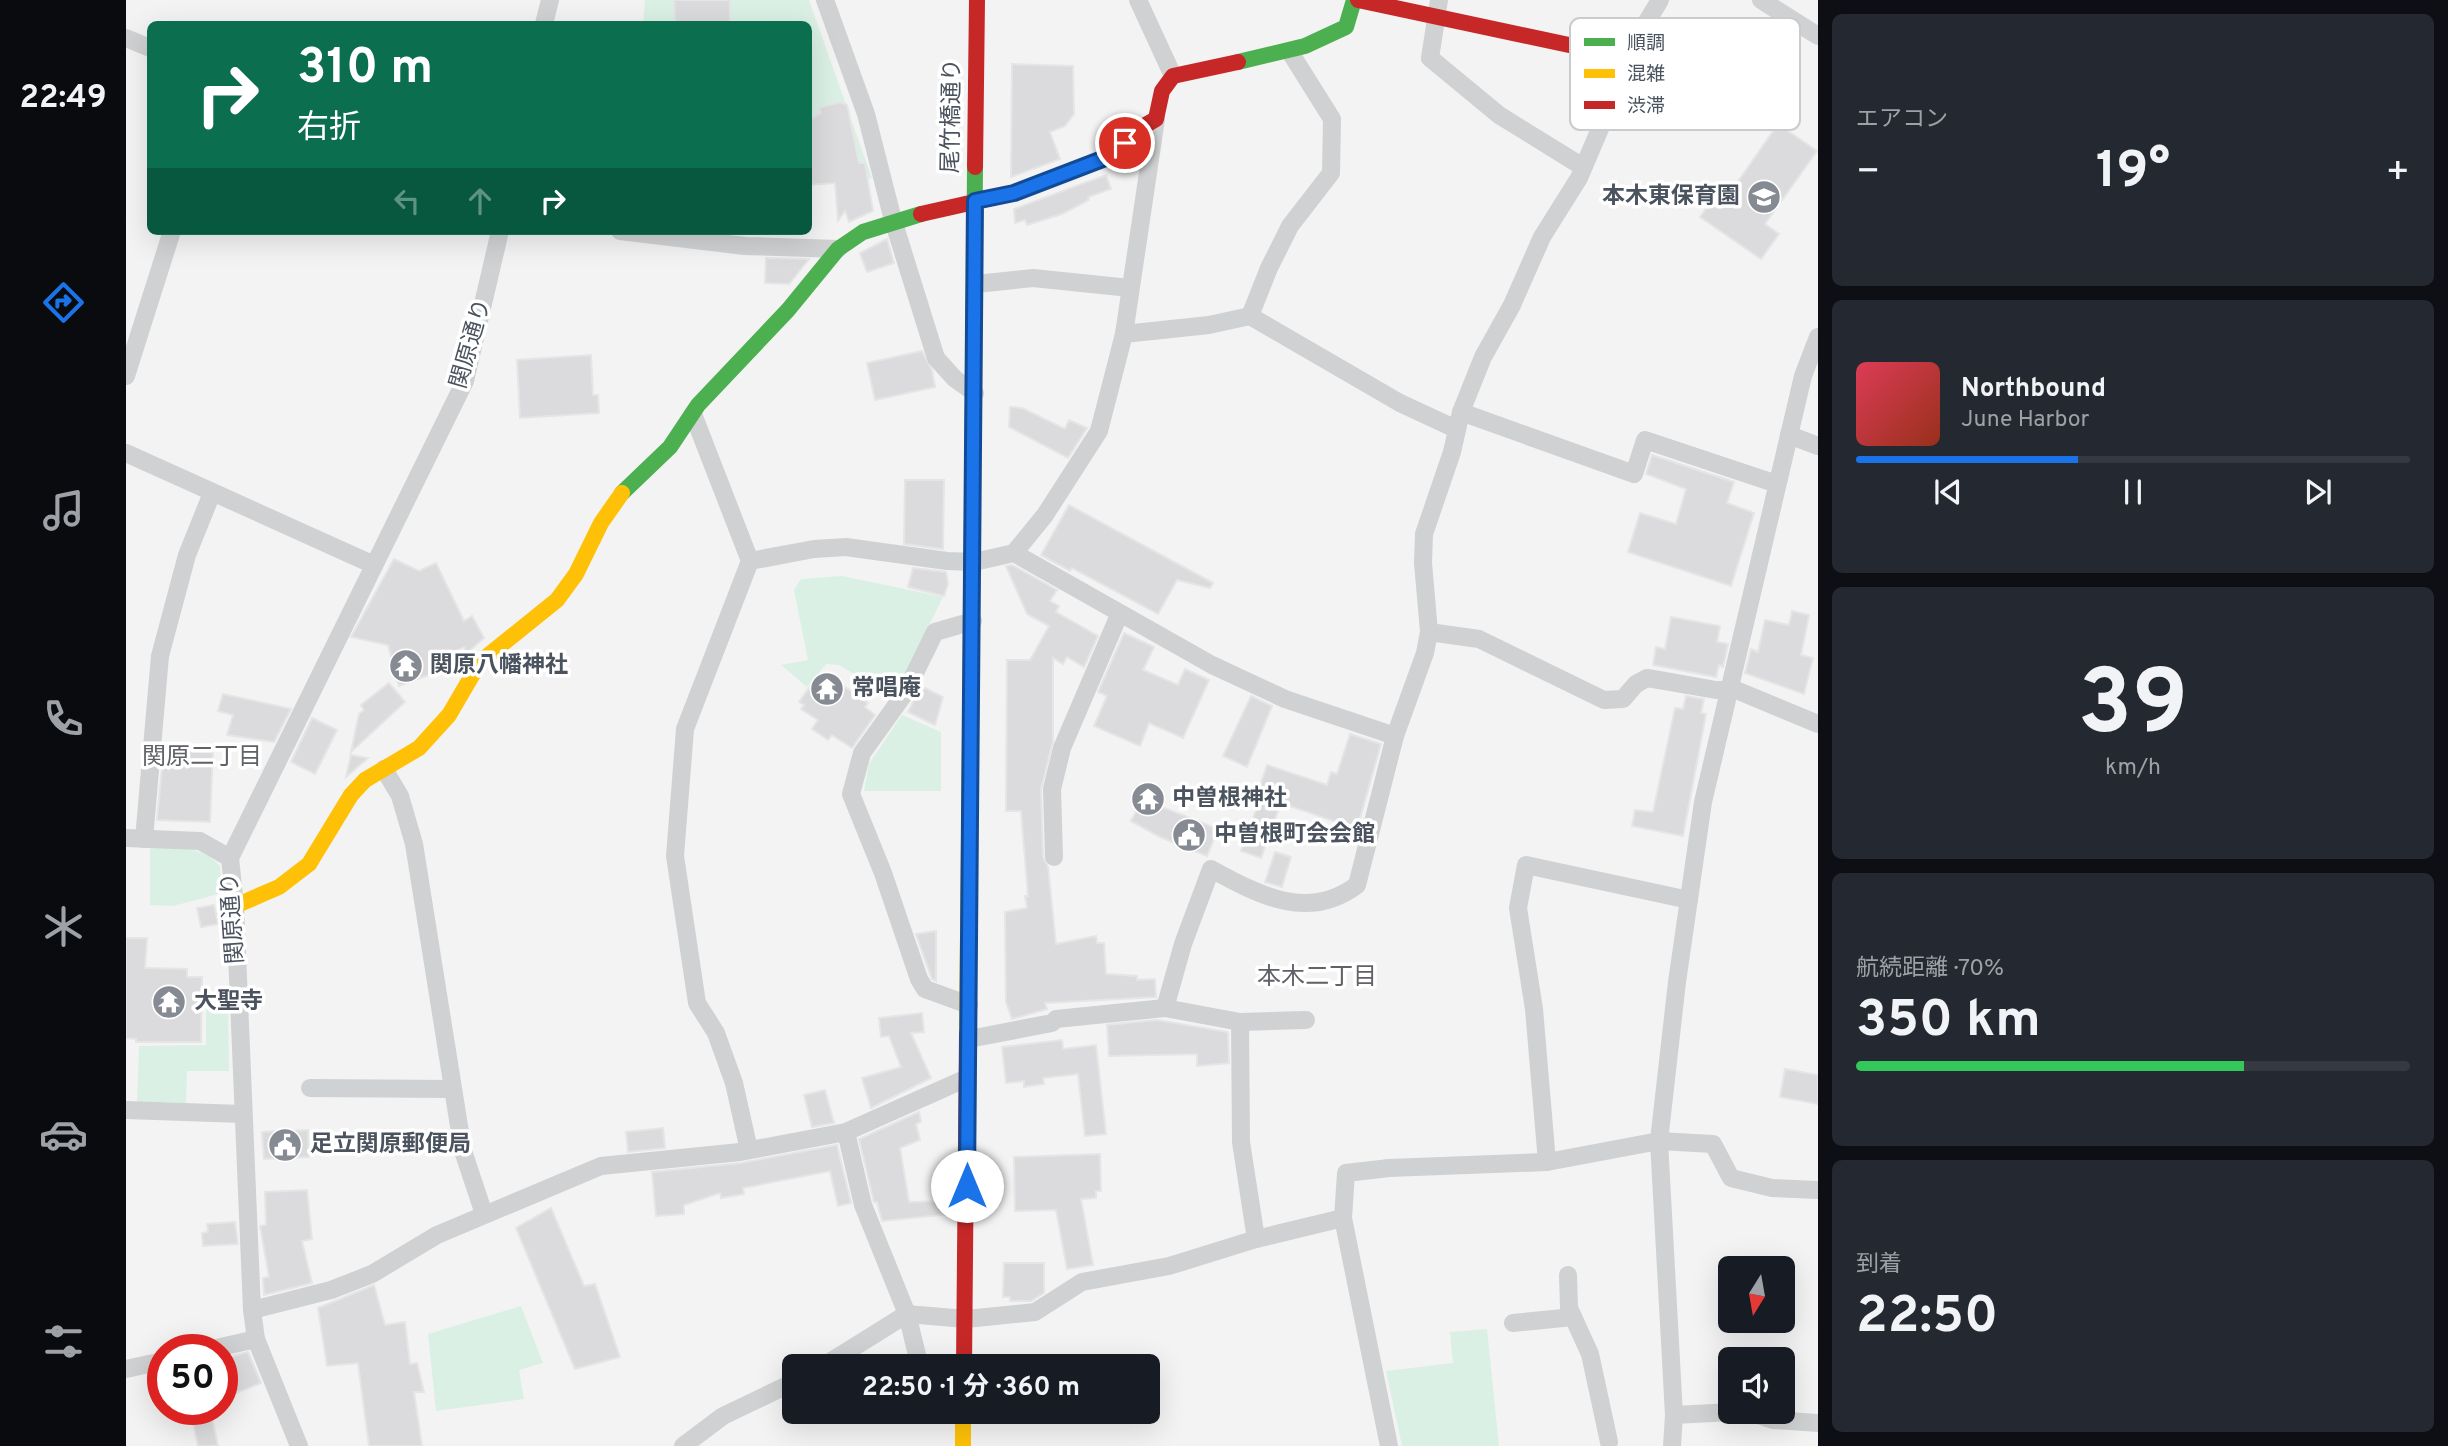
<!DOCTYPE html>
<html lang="ja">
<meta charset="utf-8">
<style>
:root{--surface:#171b24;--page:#242831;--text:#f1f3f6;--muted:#9ea1a6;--line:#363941;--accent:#1a73e8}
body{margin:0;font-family:Overpass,"Noto Sans JP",sans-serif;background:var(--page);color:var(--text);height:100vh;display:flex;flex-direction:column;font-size:26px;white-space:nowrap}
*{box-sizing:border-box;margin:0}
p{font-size:23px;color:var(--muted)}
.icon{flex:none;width:38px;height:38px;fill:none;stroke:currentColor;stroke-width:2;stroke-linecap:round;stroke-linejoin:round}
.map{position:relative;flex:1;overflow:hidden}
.details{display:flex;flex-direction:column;gap:14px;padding:14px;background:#0d0f14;width:630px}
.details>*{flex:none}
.guide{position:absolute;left:21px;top:21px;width:665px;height:214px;border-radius:10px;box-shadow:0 7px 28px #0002;background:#0b6e4f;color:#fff;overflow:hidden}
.needle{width:46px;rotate:191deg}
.fabs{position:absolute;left:1592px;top:1256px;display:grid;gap:14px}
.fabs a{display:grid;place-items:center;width:77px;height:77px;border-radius:10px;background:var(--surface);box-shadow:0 7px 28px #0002;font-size:35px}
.speed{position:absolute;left:21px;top:1334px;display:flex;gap:14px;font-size:35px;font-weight:700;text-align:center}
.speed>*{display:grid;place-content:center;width:91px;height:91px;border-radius:50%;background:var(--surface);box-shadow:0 7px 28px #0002;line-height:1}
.speed .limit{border:10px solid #d22;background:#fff;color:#111}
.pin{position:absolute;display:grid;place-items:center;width:60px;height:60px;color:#fff;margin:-30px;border:4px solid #fff;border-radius:50%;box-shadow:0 2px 7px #0007}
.me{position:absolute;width:77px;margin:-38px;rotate:0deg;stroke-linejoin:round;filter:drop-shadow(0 0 5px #0008)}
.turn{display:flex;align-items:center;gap:24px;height:147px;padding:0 35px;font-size:32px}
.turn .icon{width:91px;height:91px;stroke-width:2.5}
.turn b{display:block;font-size:49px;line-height:60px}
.lanes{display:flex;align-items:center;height:66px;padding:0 35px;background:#0003;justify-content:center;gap:35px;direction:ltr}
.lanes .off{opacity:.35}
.big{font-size:52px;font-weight:700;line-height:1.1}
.details .tile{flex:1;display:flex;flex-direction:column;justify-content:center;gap:10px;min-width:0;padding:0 24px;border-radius:10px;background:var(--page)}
.details .dial{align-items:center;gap:0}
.dial b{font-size:91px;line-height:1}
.song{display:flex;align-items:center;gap:21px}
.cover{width:84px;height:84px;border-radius:10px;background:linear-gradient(135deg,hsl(350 70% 55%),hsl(10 70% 35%))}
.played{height:7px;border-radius:4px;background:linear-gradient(90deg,var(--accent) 40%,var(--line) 40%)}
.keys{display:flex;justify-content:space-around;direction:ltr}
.heat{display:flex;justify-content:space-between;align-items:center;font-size:38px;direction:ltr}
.charge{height:10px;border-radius:5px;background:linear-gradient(90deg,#34c759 70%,var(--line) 0)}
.trip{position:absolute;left:656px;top:1354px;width:378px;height:70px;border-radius:10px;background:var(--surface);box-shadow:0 7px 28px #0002;font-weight:700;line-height:70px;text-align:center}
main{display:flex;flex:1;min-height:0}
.menu{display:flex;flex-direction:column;width:126px;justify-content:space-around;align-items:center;background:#090b0e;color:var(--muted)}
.menu .icon{width:49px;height:49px}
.menu .on{color:var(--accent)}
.menu b{font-size:32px;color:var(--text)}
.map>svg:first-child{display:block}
.green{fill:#daf0e5}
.building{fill:#dbdbdd;stroke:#e5e5e6;stroke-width:2}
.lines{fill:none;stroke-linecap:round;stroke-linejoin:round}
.street{stroke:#cfd1d3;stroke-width:18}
.fast{stroke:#4caf50;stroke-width:16}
.slow{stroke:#ffc107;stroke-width:16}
.jam{stroke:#c62828;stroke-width:16}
.route-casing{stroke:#114b97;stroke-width:18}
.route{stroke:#1a73e8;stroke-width:12}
.labels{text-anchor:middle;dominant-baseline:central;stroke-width:7;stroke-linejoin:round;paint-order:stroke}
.street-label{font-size:23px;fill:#4b535f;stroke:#fff}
.poi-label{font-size:23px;font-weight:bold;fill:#4b535f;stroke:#fff;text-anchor:start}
.neighbourhood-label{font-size:24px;fill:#5f6267;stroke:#fff}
.key{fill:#fff;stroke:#c9cbcf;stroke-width:2}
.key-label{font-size:19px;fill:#4b535f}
</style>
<main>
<nav class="menu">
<b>22:49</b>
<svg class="icon on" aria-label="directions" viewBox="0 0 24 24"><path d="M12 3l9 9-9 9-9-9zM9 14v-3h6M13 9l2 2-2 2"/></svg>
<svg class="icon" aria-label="music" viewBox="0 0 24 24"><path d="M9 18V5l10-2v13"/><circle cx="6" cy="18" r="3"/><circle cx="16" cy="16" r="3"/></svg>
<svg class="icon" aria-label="phone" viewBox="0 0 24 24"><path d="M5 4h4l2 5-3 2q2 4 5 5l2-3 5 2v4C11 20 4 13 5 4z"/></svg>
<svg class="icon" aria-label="climate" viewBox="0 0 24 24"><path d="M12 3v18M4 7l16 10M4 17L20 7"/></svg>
<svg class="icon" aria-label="car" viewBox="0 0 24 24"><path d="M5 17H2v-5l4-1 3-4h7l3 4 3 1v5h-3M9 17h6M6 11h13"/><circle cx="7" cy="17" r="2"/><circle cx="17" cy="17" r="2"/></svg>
<svg class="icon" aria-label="filters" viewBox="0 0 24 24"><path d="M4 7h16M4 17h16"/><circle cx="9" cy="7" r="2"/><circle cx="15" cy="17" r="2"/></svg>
</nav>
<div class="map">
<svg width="1692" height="1446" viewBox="0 0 1692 1446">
<rect width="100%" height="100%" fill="#f3f3f3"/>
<g class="green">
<polygon points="519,0 683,0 746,178 683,181 682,24 517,24"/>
<polygon points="716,576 817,597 768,697 713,665 700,664 681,687 655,665 682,660 668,590 675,579"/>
<polygon points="776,715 815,732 815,791 738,791 743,764"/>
<path d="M24 847C50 848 75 845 94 866L96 893 47 906 24 905Z"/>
<polygon points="80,1006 102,1006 103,1071 61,1071 60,1103 11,1102 13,1046 80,1045"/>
<polygon points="395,1306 417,1363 393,1370 398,1399 310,1411 302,1334"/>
<polygon points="1361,1329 1373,1446 1276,1446 1260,1371 1327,1363 1324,1332"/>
</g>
<g class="building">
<polygon points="548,0 604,0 604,24 549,24"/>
<polygon points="886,64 947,66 948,114 939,126 924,132 934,159 885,177"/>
<polygon points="714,102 721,105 733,163 739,163 747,211 723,222 719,211 712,221 709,183 682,185 682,120 695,113 693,108"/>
<polygon points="1652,124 1691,151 1639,224 1653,234 1635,259 1574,217 1595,187 1604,193"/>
<polygon points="980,175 985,189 962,197 963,200 936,214 901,225 899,220 889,223 888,209"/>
<polygon points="761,239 768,263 741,272 734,253"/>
<polygon points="640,258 683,259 663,284 639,283"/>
<polygon points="796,351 806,370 809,387 749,400 741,363"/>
<polygon points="465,355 467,395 472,395 473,413 394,418 391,360"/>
<polygon points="884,407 896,408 939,429 943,420 961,428 942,458 883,427"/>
<polygon points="1526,455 1608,482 1601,503 1628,513 1605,586 1502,552 1514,513 1550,524 1560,489 1520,474"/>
<polygon points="779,480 818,480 817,549 778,544"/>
<polygon points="943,505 1087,583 1084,588 1051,580 1032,614 946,568 944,571 915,555"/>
<polygon points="268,559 293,571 310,563 338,621 346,616 358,638 341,653 338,647 307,662 311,672 273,686 262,645 225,637"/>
<polygon points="886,565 931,590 924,601 933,606 930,612 972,636 958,667 941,657 937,664 927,658 927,741 915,789 917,857 922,867 930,944 970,936 971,943 978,943 980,974 1011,976 1011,980 1029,979 1030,997 919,1003 921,1009 886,1019 880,1002 879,912 901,908 899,896 902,896 895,811 880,811 881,660 904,660 923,626 901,614 880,566"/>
<polygon points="787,568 820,572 822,584 818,596 782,587"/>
<polygon points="1666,611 1683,615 1675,655 1687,658 1678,694 1619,673 1625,649 1632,652 1639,620 1663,625"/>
<polygon points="1545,617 1594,626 1591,642 1602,644 1597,667 1593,665 1590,677 1527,665 1530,647 1539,649"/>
<polygon points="998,633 1028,647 1017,670 1052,685 1059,669 1083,680 1057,738 1023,723 1014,746 968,726 981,696 972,692"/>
<polygon points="699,673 742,703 739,707 749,715 726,748 706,735 702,740 686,729 692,720 675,709 678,705 673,702 693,674 697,676"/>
<polygon points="263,683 279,702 225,752 233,714 238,710 235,705"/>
<polygon points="795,686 817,697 809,725 782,712"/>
<polygon points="97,694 165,709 148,742 101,735 107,715 92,711"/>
<polygon points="1125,696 1146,706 1121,767 1097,756"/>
<polygon points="1560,696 1578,699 1575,713 1580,714 1557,836 1506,826 1509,810 1527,812 1549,708 1557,709"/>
<polygon points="186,718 211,730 189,774 165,762"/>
<polygon points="1224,734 1255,744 1231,829 1155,803 1135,858 1115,851 1135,796 1131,795 1141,765 1201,785 1205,772 1211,774"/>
<polygon points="38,746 87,751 84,822 31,820"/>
<polygon points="225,755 242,758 220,777"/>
<polygon points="1018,786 1036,795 1031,805 1092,829 1081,856 1034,837 1005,821 1013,806 1009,804"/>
<polygon points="1149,852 1165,857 1156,887 1139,882"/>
<polygon points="88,905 92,924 75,927 71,908"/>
<polygon points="810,931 810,981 806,979 790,934"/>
<polygon points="0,938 21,938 19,968 61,969 61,977 76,977 75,1042 10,1042 10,1039 0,1038"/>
<polygon points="796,1013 798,1032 785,1033 805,1078 745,1108 736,1078 775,1067 763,1036 755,1037 753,1018"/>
<polygon points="1031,1020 1102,1032 1103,1063 1071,1066 1071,1054 983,1056 981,1025"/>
<polygon points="936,1040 937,1049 970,1045 980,1134 959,1136 952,1074 917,1078 918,1084 898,1087 898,1081 880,1083 876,1047"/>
<polygon points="1659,1069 1692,1075 1692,1104 1654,1097"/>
<polygon points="699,1090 708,1123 686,1127 678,1095"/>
<polygon points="793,1112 795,1122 790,1124 794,1140 774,1148 783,1202 824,1201 824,1214 756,1221 751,1202 748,1202 733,1139"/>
<polygon points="537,1128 539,1148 502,1152 500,1132"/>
<polygon points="182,1130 183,1157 138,1159 136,1132"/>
<polygon points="711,1145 725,1203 712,1206 704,1171 617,1188 618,1194 595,1198 594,1193 558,1205 558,1214 530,1216 526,1172 615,1163"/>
<polygon points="974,1154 975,1191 970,1191 970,1198 955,1199 967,1265 941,1269 930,1210 889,1211 888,1157"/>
<polygon points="181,1190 186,1239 176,1241 186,1283 138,1295 137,1278 143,1277 134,1226 140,1225 139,1192"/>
<polygon points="425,1208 458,1286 469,1284 494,1357 449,1369 390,1228"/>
<polygon points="109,1222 112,1244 77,1246 76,1233 82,1232 81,1224"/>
<polygon points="878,1263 918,1263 918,1293 905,1301 884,1301 884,1297 877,1297"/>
<polygon points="248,1285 259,1325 279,1322 284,1364 291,1363 298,1392 288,1392 296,1446 243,1446 232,1363 201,1366 192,1308"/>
<polygon points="122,1352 135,1383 100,1397 96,1387 96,1359"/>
<polygon points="64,1409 84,1409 92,1446 72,1446"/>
</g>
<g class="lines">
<g class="street">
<polyline points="699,0 740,114 767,220 810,358 829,379 849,393"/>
<polyline points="1012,0 1047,76"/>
<polyline points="1313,0 1304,58 1373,115 1457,167"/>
<polyline points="1635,0 1692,36"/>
<polyline points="418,24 424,0"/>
<polyline points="0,38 24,48"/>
<polyline points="494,231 619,246 712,249"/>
<polyline points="850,284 907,278 1004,288"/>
<polyline points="1124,316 1143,268 1164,226 1205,173 1206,119 1164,52"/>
<polyline points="998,334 1083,325 1124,316 1274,403 1330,429"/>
<polyline points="0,376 46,231"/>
<polyline points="1335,412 1508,474 1519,440 1651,484"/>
<polyline points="567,414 624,561"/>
<polyline points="1663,435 1692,446"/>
<polyline points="0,453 248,565"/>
<polyline points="888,553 919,515 973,431 998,334 1030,119"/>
<polyline points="1303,632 1353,639 1478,700 1497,699 1510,684 1521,678 1533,680 1590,690 1610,690 1692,724"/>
<polyline points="258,769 274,796 288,844 337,1151 358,1214"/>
<polyline points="0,838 74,841 104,858"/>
<polyline points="18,839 34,656 61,555 86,493"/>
<polyline points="928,857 926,789 936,748 993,615"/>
<polyline points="843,1005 799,989 793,979 757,873 725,794 736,753 779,693 809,632 847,621"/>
<path d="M1039 1008 1057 944 1085 869C1133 895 1182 922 1231 885L1269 736 1299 653 1303 632 1297 563 1298 534 1326 452 1335 412 1357 357 1386 305 1416 237 1453 178 1517 28 1534 0"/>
<polyline points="1114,1022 1115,1142 1130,1239"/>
<polyline points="843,1039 926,1023 930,1019 1039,1008 1114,1022 1180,1020"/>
<polyline points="184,1088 326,1089"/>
<polyline points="0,1110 116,1114"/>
<polyline points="720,1132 737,1205 781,1314 794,1367"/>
<polyline points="623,1150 608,1083 590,1033 571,1003 549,856 559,729 624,561 688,549 720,547 821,561 848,562 888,553 1086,665 1159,699 1269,736"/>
<polyline points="1421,1162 1408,1009 1392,908 1400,865 1563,900"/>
<polyline points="1442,1275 1443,1308 1464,1354 1483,1442"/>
<polyline points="126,1310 205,1290 246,1274 311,1235 475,1166 614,1152 720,1132 841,1078"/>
<polyline points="1387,1323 1447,1317"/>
<polyline points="86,1349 130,1339"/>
<polyline points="696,1367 781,1314 840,1319 909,1312 956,1282 1043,1266 1130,1239 1217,1218"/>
<polyline points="0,1369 37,1361"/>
<polyline points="1623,1412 1647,1420 1692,1423"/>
<polyline points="1548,1415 1607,1412"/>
<polyline points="173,1446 130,1339 126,1310 109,906 104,858 339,381 374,231"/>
<polyline points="557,1446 597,1416 668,1382"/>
<polyline points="1263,1446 1217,1218 1220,1173 1263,1168 1421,1162 1533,1141 1587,1144 1605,1178 1646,1188 1692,1190"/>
<polyline points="1546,1446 1548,1415 1533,1141 1551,982 1577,802 1677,376 1692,337"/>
</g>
<g class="fast">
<polyline points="1112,62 1179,46 1220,27 1228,0"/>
<polyline points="496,493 544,447 572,405 662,310 712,249 737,232 795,214"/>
<polyline points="845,637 849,167"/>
</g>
<g class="slow">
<polyline points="109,906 153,887 183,864 225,795 239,780 293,748 323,715 354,662 431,600 450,574 475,523 496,493"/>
<polyline points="841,1034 845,637"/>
<polyline points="837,1412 837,1446"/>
</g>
<g class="jam">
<polyline points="1232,0 1504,58"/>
<polyline points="849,167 851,0"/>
<polyline points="795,214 888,193 987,155 1011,130 1030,119 1036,91 1047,76 1112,62"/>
<polyline points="838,1367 841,1034"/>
</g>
</g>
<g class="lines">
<g class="route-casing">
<polyline id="route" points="841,1186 849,201 888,193 987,155 999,143"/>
</g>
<use href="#route" class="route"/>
</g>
<defs>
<g id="school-disc" transform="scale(1.75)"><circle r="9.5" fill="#868b93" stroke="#fff"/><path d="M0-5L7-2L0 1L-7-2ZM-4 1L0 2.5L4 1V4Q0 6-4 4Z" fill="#fff"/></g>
<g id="temple-disc" transform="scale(1.75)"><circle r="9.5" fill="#868b93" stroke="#fff"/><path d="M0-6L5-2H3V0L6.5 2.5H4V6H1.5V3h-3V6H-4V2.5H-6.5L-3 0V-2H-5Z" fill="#fff"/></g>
<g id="civic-disc" transform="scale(1.75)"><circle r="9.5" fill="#868b93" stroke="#fff"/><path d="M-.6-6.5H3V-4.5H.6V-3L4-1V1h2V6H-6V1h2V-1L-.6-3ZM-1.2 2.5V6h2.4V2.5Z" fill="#fff"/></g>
</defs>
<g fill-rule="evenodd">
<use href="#school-disc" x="1638" y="197"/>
<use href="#temple-disc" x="280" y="666"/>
<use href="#temple-disc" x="701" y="689"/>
<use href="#temple-disc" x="1022" y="799"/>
<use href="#civic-disc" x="1063" y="835"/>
<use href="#temple-disc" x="43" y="1002"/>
<use href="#civic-disc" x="159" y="1145"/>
</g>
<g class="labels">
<g class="street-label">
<text transform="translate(827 116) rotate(-89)">尾竹橋通り</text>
<text transform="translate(346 344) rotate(-74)">関原通り</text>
<text transform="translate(108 918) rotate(-94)">関原通り</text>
</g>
<g class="poi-label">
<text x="1614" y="197" text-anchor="end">本木東保育園</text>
<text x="304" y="666">関原八幡神社</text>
<text x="726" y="689">常唱庵</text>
<text x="1046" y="799">中曽根神社</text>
<text x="1088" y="835">中曽根町会会館</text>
<text x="68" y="1002">大聖寺</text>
<text x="184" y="1145">足立関原郵便局</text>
</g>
<g class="neighbourhood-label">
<text x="76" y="758">関原二丁目</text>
<text x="1191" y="978">本木二丁目</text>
</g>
</g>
<rect x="1444" y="18" width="230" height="112" rx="10" class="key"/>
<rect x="1458" y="38" width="31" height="8" fill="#4caf50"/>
<rect x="1458" y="69" width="31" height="9" fill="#ffc107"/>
<rect x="1458" y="101" width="31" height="8" fill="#c62828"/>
<g class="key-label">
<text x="1501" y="49">順調</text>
<text x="1501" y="80">混雑</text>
<text x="1501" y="112">渋滞</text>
</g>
</svg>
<div class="fabs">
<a><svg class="needle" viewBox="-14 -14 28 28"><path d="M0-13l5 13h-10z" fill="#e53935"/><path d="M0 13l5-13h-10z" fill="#9ea1a6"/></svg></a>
<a><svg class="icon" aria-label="sound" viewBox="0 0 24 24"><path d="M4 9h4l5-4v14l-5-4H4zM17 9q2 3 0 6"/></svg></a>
</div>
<div class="speed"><div class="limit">50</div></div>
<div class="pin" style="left:999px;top:143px;background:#d93025"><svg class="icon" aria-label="arrive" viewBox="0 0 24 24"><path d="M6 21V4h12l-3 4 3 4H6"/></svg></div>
<svg class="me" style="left:841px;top:1186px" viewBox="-20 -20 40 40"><circle r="19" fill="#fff"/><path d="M0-13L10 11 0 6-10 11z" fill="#1a73e8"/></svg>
<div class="trip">22:50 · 1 分 · 360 m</div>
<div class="guide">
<div class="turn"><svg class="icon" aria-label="right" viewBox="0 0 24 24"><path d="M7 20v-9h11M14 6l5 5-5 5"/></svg><div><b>310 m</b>右折</div></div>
<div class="lanes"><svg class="icon off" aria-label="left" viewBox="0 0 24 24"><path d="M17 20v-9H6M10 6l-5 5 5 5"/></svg><svg class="icon off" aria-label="ahead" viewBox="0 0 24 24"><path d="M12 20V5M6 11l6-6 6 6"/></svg><svg class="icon" aria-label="right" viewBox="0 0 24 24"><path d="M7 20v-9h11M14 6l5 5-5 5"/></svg></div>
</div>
</div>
<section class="details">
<div class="tile"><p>エアコン</p>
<div class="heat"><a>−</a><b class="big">19°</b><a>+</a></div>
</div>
<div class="tile">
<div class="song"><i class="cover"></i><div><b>Northbound</b><p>June Harbor</p></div></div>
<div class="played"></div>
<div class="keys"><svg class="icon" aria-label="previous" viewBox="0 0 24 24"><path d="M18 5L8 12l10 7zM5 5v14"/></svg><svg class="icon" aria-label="pause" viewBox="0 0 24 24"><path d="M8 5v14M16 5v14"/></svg><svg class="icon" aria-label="next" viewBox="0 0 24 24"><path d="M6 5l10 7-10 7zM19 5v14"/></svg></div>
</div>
<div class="tile dial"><b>39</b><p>km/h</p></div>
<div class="tile"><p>航続距離 · 70%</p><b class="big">350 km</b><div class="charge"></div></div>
<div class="tile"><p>到着</p><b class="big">22:50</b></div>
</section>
</main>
